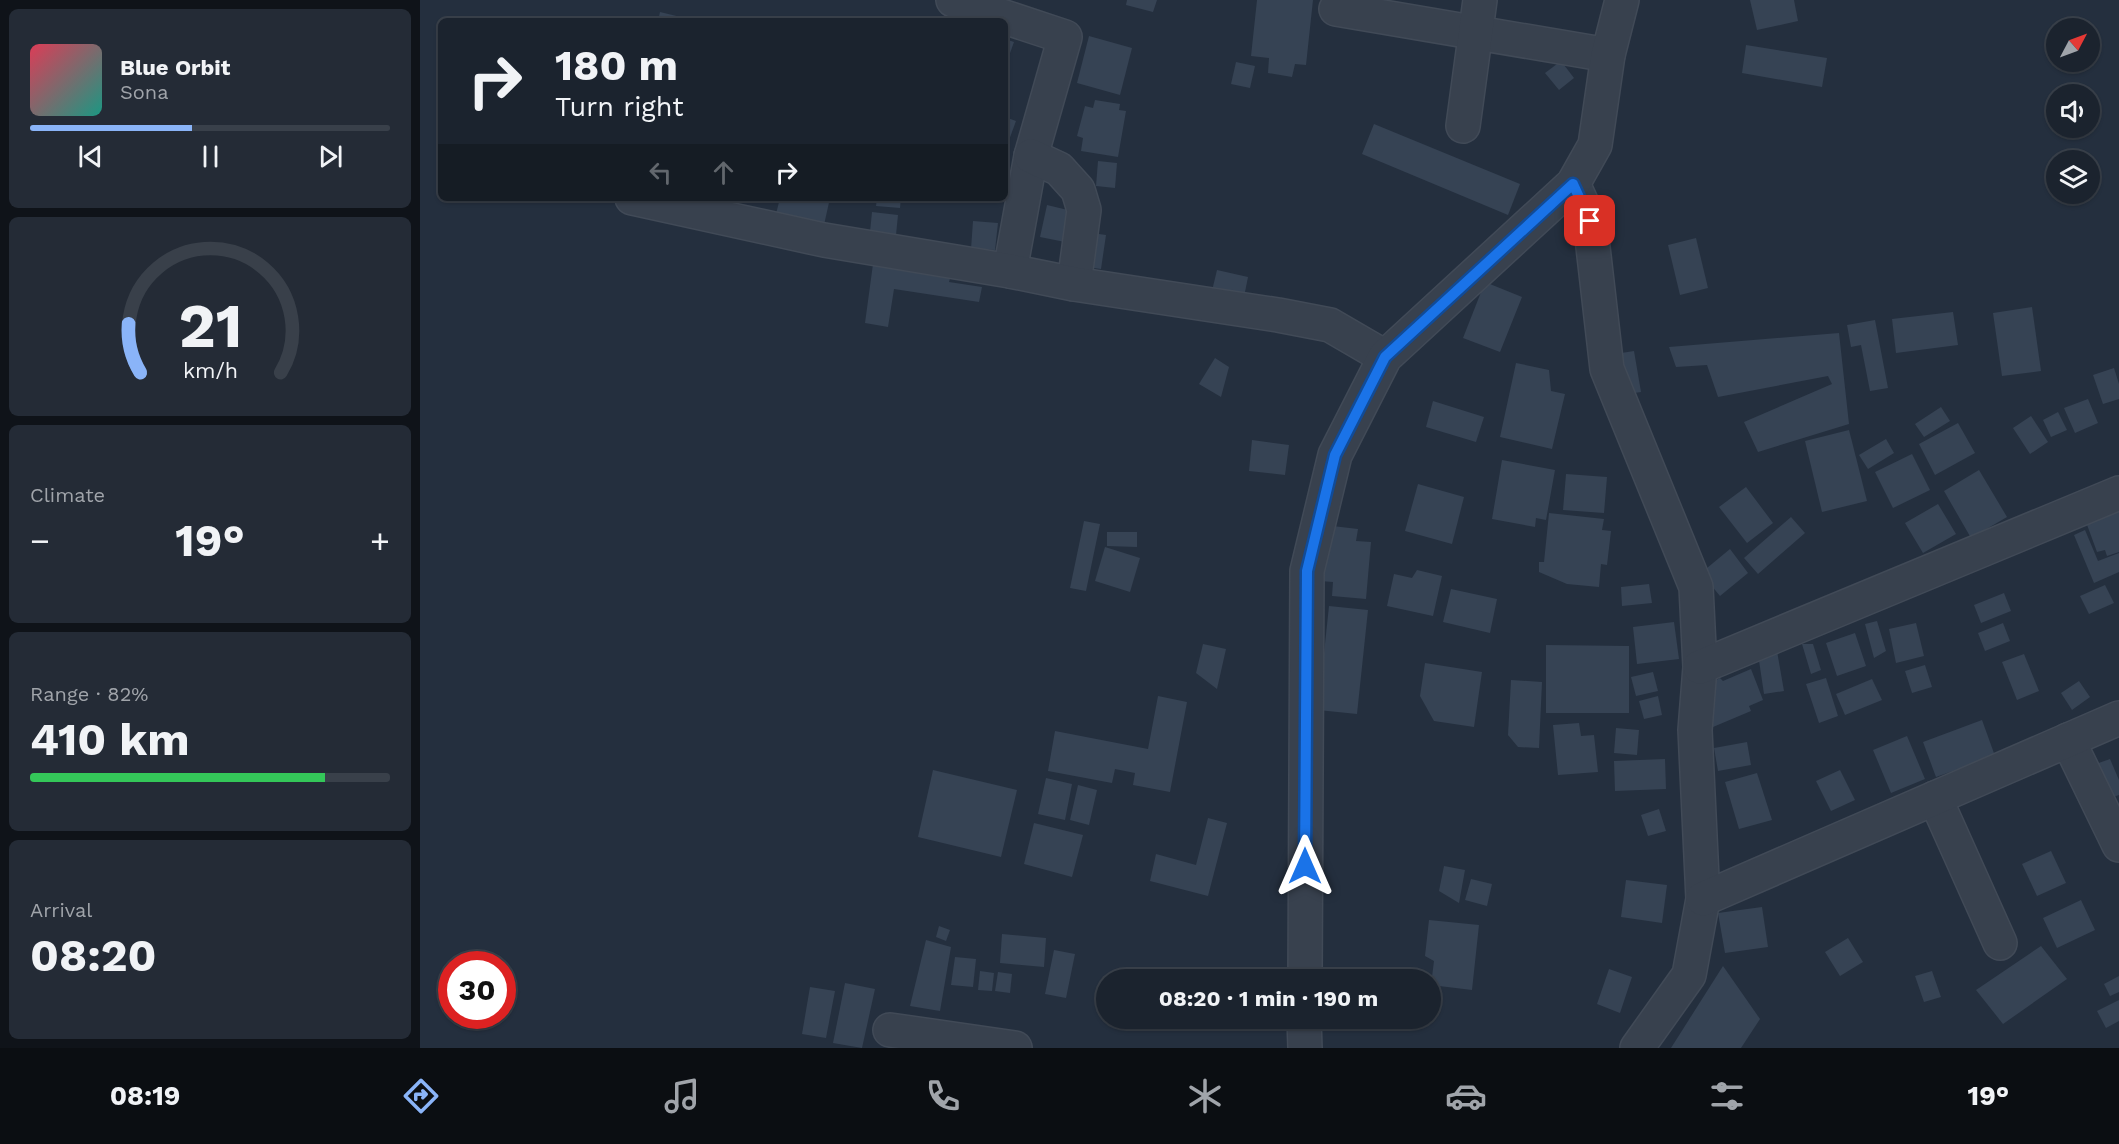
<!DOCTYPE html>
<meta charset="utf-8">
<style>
:root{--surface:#1b232e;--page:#242b36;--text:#f1f3f6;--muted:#a0a4aa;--line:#39404a;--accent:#8ab4f8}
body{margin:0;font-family:"Work Sans",sans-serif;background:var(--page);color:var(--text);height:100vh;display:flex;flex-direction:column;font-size:22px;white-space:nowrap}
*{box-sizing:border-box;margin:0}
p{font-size:20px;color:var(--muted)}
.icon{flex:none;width:33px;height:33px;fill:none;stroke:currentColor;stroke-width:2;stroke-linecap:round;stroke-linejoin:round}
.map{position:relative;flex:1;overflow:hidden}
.sheet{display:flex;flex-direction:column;gap:9px;padding:9px;background:#0f1319;width:420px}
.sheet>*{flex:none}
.banner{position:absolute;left:18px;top:18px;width:570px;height:183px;border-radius:9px;box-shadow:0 2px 4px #0004,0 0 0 2px var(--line);background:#1b232e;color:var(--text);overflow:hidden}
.needle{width:39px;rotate:49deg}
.tools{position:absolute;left:1626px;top:18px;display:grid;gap:12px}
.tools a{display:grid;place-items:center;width:54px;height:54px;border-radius:50%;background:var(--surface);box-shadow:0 2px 4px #0004,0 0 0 2px var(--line);font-size:30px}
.speed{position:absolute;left:18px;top:951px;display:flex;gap:12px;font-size:30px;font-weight:700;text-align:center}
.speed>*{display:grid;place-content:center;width:78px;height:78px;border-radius:50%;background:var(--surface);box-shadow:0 2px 4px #0004,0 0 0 2px var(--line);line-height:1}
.speed .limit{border:9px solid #d22;background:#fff;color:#111}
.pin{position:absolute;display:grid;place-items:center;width:51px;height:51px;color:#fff;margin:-26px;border-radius:12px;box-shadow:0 3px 9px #0006}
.me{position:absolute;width:66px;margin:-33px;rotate:0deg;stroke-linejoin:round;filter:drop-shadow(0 0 4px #0008)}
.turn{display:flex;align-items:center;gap:21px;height:126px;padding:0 18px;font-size:27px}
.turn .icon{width:78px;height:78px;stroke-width:2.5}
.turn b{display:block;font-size:42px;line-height:51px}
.lanes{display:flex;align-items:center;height:57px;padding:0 18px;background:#0003;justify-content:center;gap:30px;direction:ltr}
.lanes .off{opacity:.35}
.big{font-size:45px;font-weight:700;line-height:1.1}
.sheet .tile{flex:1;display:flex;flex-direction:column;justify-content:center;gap:9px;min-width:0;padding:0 21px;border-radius:9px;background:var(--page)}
.sheet .dial{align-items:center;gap:0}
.dial svg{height:156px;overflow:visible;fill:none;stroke:var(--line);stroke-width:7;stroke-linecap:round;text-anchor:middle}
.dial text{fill:var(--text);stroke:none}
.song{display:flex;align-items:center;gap:18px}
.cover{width:72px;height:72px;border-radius:9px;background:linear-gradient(135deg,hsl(350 70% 55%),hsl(170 70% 35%))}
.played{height:6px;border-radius:3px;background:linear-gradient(90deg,var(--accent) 45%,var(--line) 45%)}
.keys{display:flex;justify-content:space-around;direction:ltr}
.heat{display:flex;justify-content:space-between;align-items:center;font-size:33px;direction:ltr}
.charge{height:9px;border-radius:4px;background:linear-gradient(90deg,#34c759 82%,var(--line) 0)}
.trip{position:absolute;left:676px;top:969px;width:345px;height:60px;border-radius:30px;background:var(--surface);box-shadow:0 2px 4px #0004,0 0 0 2px var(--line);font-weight:700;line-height:60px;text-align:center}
.dock{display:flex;height:96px;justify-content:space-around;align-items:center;background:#0b0e12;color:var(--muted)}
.dock .icon{width:42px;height:42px}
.dock .current{color:var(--accent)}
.dock b{font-size:27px;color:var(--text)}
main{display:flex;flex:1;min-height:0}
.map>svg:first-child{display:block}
.building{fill:#364354}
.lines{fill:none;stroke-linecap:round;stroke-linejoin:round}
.minor-casing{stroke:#414a57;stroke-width:36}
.minor{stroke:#38414e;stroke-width:33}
.route-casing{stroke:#114b97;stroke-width:15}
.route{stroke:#1a73e8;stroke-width:10}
</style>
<main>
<section class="sheet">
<div class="tile">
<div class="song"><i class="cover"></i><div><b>Blue Orbit</b><p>Sona</p></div></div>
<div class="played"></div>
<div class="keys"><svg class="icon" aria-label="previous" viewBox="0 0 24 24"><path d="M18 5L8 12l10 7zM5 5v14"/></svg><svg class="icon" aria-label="pause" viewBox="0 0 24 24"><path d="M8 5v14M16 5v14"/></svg><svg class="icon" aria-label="next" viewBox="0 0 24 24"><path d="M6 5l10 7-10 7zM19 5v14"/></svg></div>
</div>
<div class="tile dial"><svg viewBox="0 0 100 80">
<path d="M14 69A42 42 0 1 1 86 69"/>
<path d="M14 69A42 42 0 0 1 8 44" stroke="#8ab4f8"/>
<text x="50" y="56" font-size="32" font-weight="700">21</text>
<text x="50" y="72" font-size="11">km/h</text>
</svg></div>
<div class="tile"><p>Climate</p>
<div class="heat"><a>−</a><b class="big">19°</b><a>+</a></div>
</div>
<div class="tile"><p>Range · 82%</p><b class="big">410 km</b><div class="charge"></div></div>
<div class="tile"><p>Arrival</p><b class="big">08:20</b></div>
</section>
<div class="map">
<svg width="1699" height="1048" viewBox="0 0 1699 1048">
<rect width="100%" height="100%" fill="#242f3e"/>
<g class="building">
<polygon points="707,0 737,0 733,12 706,5"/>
<polygon points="837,0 893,0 886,65 875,64 872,77 848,73 849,58 831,56"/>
<polygon points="1330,0 1374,0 1378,21 1337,30"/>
<polygon points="240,12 273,20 273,21 238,21"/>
<polygon points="669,36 712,48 700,95 657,83"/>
<polygon points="585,39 594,42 585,67"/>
<polygon points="1326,45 1407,58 1402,87 1322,73"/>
<polygon points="1141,61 1154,78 1139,90 1125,73"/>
<polygon points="816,62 835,66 830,88 811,84"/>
<polygon points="675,100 700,104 699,110 706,111 698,157 661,151 663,138 657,136 665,106 673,108"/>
<polygon points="585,117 596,121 585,151"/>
<polygon points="954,124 1100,184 1088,215 942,154"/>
<polygon points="678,161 697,163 695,188 676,186"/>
<polygon points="360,198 410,198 404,225 356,214"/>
<polygon points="457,198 481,198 480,208 456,206"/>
<polygon points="627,205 652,211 645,242 620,237"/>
<polygon points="452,212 478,215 476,235 450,232"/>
<polygon points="553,221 578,223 575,250 551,249"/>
<polygon points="672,233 686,235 681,269 667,267"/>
<polygon points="1276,238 1288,288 1260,295 1248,245"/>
<polygon points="453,264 531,275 529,282 562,287 559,302 474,289 468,327 445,323"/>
<polygon points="797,270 828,277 823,302 791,295"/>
<polygon points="1065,282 1102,297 1080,352 1043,338"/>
<polygon points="1612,307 1621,371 1582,376 1573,313"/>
<polygon points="1533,312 1538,345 1476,353 1472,319"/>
<polygon points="1455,320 1468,388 1450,391 1441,345 1431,347 1427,325"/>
<polygon points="1419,333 1429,424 1338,452 1324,422 1412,384 1408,376 1298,397 1287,365 1256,367 1249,347"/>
<polygon points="1214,351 1221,392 1202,395 1195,354"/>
<polygon points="795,358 809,367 801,397 779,384"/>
<polygon points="1096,363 1129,370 1131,391 1145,394 1132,449 1080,437"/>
<polygon points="1694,368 1699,384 1699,399 1683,404 1673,375"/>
<polygon points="1668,399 1678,423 1655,433 1644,408"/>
<polygon points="1013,401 1064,417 1056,442 1006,427"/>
<polygon points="1521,407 1530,421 1504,437 1495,424"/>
<polygon points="1638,412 1647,430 1631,437 1623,420"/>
<polygon points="1611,416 1628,442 1610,454 1593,428"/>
<polygon points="1538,423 1555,453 1515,475 1499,444"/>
<polygon points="1429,430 1447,501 1402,512 1385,441"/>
<polygon points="1466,439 1474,453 1448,469 1439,455"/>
<polygon points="832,440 869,445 865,475 829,471"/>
<polygon points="1492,454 1510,490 1473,508 1455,472"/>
<polygon points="1082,460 1135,470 1126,520 1116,518 1115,527 1072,519"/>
<polygon points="1559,470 1587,517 1551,538 1524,491"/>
<polygon points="1146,474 1187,477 1184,513 1143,510"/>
<polygon points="998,484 1044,497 1032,544 985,531"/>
<polygon points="1326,487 1353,523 1327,543 1299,507"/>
<polygon points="1518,504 1536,534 1503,553 1485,523"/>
<polygon points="1699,511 1699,552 1687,556 1685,550 1677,552 1666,522"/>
<polygon points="1129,513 1184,519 1182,530 1191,531 1187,565 1181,564 1179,587 1147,584 1119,572 1119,562 1124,562"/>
<polygon points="1371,517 1385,533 1338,574 1324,558"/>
<polygon points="664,521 680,524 666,591 650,588"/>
<polygon points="904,525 938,529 936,541 951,542 946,599 912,596 913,582 900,581"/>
<polygon points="1665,530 1678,561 1699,553 1699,572 1674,583 1654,535"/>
<polygon points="687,532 717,532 717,547 687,546"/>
<polygon points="685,547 720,558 710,592 675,581"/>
<polygon points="1310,549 1328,573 1300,596 1281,573"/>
<polygon points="997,570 1022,576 1013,616 967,606 974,574 992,578"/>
<polygon points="1229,584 1232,603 1202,606 1201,587"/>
<polygon points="1685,585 1694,603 1669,614 1660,596"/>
<polygon points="1031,589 1077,599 1070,633 1023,622"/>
<polygon points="1584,593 1591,611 1561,623 1554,605"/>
<polygon points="909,606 948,610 937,714 898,710"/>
<polygon points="1457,621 1466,651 1454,658 1445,624"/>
<polygon points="1254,622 1259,659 1217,664 1213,627"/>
<polygon points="1496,623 1504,656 1476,663 1469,629"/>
<polygon points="1583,623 1590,641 1565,651 1558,633"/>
<polygon points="1435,633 1446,666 1417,676 1406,643"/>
<polygon points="783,644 806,649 797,689 776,673"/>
<polygon points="1382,644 1393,644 1401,670 1391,674"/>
<polygon points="1126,645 1209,646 1209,713 1126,713"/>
<polygon points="1357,651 1364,691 1344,694 1338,654"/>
<polygon points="1604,654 1619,691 1597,700 1582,662"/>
<polygon points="1005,663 1062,672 1054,727 1014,721 1000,696"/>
<polygon points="1505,665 1512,687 1492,693 1485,671"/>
<polygon points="1331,669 1343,700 1329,706 1331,711 1293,727 1288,684 1300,678 1303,681"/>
<polygon points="1233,672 1238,691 1216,696 1211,677"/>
<polygon points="1406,678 1418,716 1399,723 1386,684"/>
<polygon points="1452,679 1462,700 1425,715 1416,694"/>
<polygon points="1091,680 1122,682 1119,748 1098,747 1088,735"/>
<polygon points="1659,681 1670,697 1652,710 1641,693"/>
<polygon points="738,696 767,702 750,792 713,785 715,773 695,769 692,783 628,771 635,731 728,749"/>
<polygon points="1238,696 1242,715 1224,719 1219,701"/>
<polygon points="1562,720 1575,756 1516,777 1503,742"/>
<polygon points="1159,723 1161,736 1174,735 1178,772 1138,775 1133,725"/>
<polygon points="1196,728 1219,730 1217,755 1194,753"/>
<polygon points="1487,736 1505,779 1471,793 1453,750"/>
<polygon points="1327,742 1331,765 1298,771 1294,748"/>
<polygon points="1245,759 1246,789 1195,791 1194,761"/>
<polygon points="1690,759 1699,780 1699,795 1687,799 1673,765"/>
<polygon points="513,770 597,790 581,857 498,837"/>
<polygon points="1420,770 1435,800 1411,811 1396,781"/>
<polygon points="1337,773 1352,820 1319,829 1305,782"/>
<polygon points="626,778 652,784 645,820 618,814"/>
<polygon points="658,785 677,790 669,825 650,820"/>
<polygon points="1239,809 1246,831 1228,836 1221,815"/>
<polygon points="788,818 807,823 788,896 730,881 736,854 776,865"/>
<polygon points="614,823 663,835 652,877 604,864"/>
<polygon points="1631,851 1646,883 1617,896 1602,864"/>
<polygon points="1024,866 1045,870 1039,903 1019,891"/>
<polygon points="1051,879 1072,884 1067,906 1045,900"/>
<polygon points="1206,880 1247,885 1242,923 1201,917"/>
<polygon points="1661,900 1675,930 1637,948 1623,918"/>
<polygon points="1342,907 1348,947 1305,953 1298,913"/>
<polygon points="1009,920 1059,925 1052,990 1011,985 1014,961 1005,956"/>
<polygon points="519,926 530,930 526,941 516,937"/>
<polygon points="582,934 626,938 624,967 580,963"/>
<polygon points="1428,938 1443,962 1420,976 1405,952"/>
<polygon points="506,940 531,947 520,1011 490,1006"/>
<polygon points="1621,946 1647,979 1583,1024 1556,990"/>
<polygon points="634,950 655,954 646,998 625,994"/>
<polygon points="535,957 556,959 553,987 531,985"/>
<polygon points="1303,966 1340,1019 1321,1048 1251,1048"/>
<polygon points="1189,969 1212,977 1200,1013 1177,1004"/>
<polygon points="560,971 574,973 572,991 558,990"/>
<polygon points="1512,971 1521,997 1504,1002 1495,976"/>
<polygon points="578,972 592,974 590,993 575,991"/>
<polygon points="1699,976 1699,992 1690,996 1684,984"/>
<polygon points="425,983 455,989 442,1048 413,1043"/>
<polygon points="390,987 415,991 406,1038 382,1034"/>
<polygon points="1699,1000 1699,1021 1686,1028 1677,1011"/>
</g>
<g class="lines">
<g class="minor-casing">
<g id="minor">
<polyline points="533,0 645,37 611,156 590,271"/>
<polyline points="916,9 1188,55"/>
<polyline points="1043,126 1060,0"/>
<polyline points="611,156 639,169 658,190 664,210 654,284"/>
<polyline points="1153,184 1170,221 1187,369 1276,587 1280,667 1275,730 1283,899 1269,975 1217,1048"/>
<polyline points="212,198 404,240 590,271 654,284 858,315 910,325 965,357"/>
<polyline points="1280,667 1699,493"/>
<polyline points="1648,740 1699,845"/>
<polyline points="1515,798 1580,943"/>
<polyline points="1283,899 1699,718"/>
<polyline points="885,980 887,571 915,455 965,357 1153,184 1175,145 1188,55 1202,0"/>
<polyline points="884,1018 885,1048"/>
<polyline points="470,1030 595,1048"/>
</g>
</g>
<use href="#minor" class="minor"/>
</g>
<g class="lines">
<g class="route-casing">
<polyline id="route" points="885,866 887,571 915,455 965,357 1153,184 1170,221"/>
</g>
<use href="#route" class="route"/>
</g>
</svg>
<div class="tools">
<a><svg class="needle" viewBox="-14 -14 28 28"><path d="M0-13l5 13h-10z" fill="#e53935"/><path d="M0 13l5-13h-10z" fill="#a0a4aa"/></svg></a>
<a><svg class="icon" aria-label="sound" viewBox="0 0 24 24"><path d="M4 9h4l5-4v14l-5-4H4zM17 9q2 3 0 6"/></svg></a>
<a><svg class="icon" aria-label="layers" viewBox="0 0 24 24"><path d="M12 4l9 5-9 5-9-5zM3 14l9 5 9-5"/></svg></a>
</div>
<div class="speed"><div class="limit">30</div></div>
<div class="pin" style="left:1170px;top:221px;background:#d93025"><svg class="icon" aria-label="arrive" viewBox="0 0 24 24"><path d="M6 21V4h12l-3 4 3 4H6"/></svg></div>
<svg class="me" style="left:885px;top:866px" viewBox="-20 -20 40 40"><path d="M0-17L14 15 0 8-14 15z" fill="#1a73e8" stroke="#fff" stroke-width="4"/></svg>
<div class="trip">08:20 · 1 min · 190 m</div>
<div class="banner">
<div class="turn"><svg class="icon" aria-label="right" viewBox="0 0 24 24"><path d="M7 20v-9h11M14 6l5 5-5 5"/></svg><div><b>180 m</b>Turn right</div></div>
<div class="lanes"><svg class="icon off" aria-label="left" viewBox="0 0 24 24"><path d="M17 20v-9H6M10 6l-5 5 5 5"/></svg><svg class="icon off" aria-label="ahead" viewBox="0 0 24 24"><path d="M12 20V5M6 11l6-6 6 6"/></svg><svg class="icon" aria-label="right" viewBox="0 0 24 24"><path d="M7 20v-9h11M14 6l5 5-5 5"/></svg></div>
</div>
</div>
</main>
<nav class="dock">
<b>08:19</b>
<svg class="icon current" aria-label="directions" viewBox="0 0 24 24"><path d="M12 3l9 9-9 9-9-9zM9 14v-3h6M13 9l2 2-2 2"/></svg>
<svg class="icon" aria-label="music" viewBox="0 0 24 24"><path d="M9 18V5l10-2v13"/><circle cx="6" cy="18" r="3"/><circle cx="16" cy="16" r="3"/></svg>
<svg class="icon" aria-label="phone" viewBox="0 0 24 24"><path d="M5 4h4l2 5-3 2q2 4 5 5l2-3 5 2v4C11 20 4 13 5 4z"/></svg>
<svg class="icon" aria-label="climate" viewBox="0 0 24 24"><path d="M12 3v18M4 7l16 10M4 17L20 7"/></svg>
<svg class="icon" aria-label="car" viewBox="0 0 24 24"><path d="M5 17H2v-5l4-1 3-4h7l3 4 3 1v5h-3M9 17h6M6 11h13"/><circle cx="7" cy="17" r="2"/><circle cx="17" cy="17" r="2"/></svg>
<svg class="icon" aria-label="filters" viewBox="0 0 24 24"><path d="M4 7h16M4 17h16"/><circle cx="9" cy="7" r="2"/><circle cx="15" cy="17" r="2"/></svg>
<b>19°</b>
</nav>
